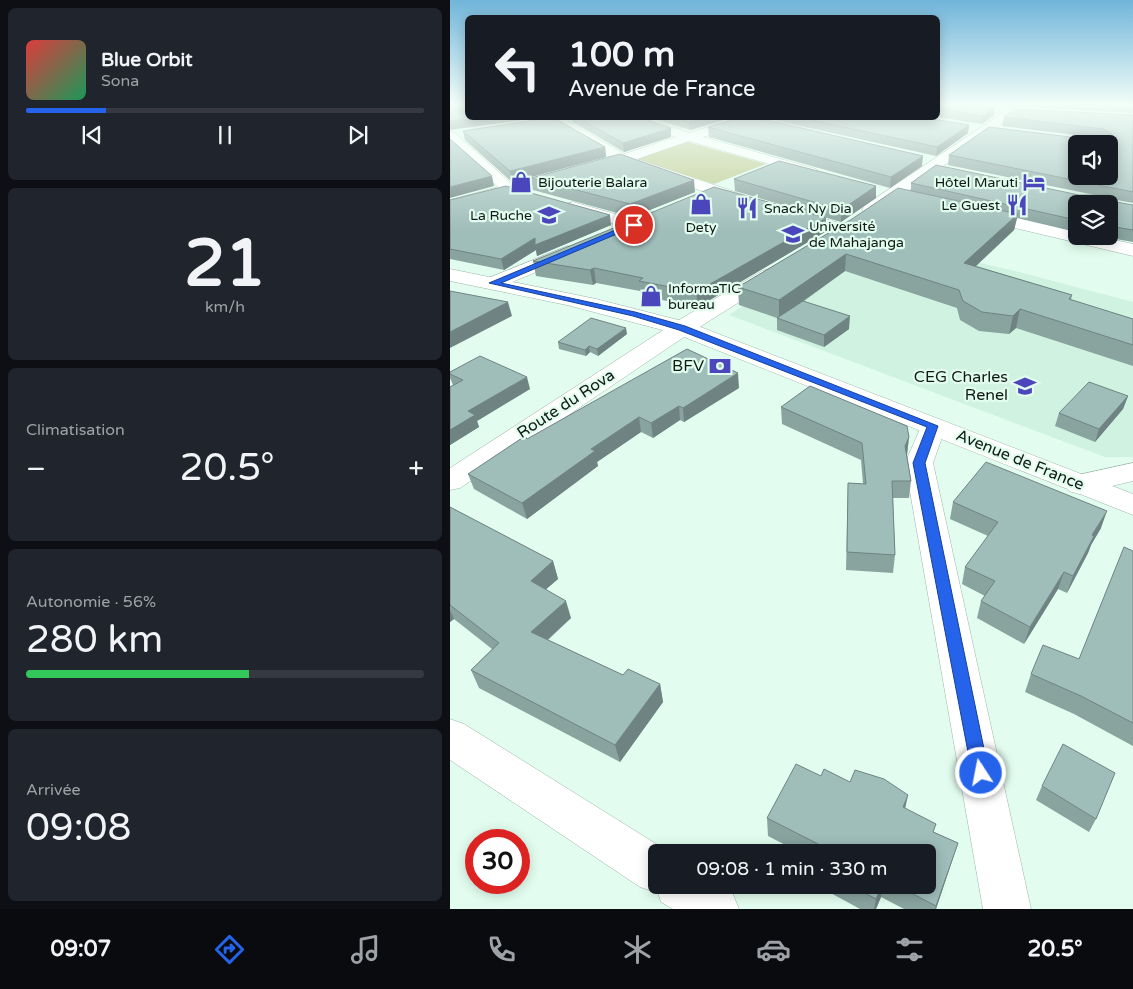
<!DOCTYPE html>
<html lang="fr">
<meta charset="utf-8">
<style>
:root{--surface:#171b24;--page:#20242c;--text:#f1f3f6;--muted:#9ea1a6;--line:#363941;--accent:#2563eb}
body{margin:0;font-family:"Varela Round",sans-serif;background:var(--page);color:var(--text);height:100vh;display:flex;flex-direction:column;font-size:19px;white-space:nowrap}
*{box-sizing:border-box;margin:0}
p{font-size:16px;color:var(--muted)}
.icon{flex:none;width:28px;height:28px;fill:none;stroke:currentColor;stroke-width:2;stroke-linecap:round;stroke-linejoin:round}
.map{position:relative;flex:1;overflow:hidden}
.side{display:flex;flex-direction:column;gap:8px;padding:8px;background:#0d0f14;width:450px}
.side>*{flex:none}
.guide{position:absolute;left:15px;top:15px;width:475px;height:105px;border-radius:8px;box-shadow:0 2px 12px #0003;background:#171b24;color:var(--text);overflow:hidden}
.fabs{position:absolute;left:618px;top:135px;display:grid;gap:10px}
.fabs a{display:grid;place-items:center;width:50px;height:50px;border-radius:8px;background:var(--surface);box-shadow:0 2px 12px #0003;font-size:25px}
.speed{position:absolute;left:15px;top:829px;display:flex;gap:10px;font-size:25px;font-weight:700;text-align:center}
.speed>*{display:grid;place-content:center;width:65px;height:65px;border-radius:50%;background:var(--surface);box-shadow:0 2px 12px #0003;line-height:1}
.speed .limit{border:8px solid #d22;background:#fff;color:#111}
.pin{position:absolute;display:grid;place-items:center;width:42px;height:42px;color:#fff;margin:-21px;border:2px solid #fff;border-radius:50%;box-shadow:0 1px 5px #0007}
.me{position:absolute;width:55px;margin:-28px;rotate:349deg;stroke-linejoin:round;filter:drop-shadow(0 0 4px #0008)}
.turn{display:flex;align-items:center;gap:18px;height:105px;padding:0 20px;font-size:22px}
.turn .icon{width:65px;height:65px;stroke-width:2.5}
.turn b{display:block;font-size:35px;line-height:42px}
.big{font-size:38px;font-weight:600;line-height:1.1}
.side .card{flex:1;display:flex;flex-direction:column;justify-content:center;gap:8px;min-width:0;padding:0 18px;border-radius:8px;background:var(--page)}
.side .dial{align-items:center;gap:0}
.dial b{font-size:65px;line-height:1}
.song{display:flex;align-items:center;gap:15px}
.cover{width:60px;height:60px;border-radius:8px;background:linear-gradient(135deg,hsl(0 70% 55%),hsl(150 70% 35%))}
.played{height:5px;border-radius:2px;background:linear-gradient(90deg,var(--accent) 20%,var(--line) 20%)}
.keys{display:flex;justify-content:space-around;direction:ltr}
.heat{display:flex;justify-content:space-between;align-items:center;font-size:28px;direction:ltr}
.charge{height:8px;border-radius:4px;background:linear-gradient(90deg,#34c759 56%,var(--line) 0)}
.trip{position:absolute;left:198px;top:844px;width:288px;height:50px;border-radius:8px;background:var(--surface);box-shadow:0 2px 12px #0003;font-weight:600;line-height:50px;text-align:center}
.tabs{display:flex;height:80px;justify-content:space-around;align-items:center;background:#090b0e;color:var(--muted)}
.tabs .icon{width:35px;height:35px}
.tabs .selected{color:var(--accent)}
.tabs b{font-size:22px;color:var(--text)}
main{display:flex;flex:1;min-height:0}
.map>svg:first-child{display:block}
.built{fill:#d0f2e1}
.green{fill:#bdc98b}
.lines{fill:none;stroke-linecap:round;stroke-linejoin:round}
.street-casing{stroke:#9cb5a8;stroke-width:1}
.secondary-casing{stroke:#9cb5a8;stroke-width:1}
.street{fill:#fff;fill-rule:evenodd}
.secondary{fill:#fff;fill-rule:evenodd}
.wall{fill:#89a39f}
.shaded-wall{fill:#6f8482}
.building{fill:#9fbdb9;stroke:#6f8482;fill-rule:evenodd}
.route{fill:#2563eb;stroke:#184099}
.labels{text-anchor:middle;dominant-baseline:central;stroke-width:4.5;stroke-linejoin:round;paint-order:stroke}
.far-poi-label{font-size:14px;fill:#111a16;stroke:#e2fdef;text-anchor:start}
.poi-label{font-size:16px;fill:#111a16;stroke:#e2fdef;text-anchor:end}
.street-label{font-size:16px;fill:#111a16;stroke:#e2fdef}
</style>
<main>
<section class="side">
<div class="card">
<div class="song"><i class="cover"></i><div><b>Blue Orbit</b><p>Sona</p></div></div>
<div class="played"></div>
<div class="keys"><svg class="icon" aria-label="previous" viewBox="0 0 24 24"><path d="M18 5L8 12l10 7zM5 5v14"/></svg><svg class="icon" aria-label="pause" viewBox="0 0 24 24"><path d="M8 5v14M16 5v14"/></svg><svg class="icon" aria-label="next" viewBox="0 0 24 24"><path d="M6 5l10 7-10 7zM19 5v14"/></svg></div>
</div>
<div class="card dial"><b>21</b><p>km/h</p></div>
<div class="card"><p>Climatisation</p>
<div class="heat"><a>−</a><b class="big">20.5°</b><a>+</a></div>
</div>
<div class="card"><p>Autonomie · 56%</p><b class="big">280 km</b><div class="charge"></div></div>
<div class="card"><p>Arrivée</p><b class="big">09:08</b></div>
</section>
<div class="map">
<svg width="683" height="909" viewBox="0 0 683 909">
<rect width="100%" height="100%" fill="#e2fdef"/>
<polygon class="built" points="405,234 565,271 683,302 683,457 655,457 279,315"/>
<polygon class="green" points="238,142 316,164 264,184 186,159"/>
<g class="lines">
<g class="street-casing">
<g id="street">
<polygon points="560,108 564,109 566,112 564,115 426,214 414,214 412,210 414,206"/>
<polygon points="98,118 112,118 174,154 226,137 185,121 183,118 199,118 239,133 286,118 303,118 301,121 253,137 366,169 368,172 361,176 239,141 187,159 300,197 302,200 294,205 172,164 161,164 159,161 161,158"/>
<polygon points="0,132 5,133 62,184 117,169 125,174 122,177 76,190 83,194 81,197 75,199 58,194 0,210 0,200 48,187 0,143"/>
<polygon points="123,202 190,221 193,225 190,229 184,230 117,210 115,207 117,204"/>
<polygon points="340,209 400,226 403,230 400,234 394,235 334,218 332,214 334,210"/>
<polygon points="529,209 626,231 626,236 647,236 683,244 683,256 523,218 521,214 523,210"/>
<polygon points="118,246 125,248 127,252 125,256 50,287 36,287 33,283 36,279"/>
<polygon points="319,269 326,271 329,275 326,279 240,333 10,488 0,490 0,468 224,323 312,271"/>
<polygon points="483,418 492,420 496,426 483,463 581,909 533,909 455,463 474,420"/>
<polygon points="683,463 683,481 629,494 619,491 615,484 619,477"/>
<polygon points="0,719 14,724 219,852 206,852 206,885 271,885 282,892 289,909 223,909 211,902 208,893 190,887 0,760"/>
</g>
</g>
<g class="secondary-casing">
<polygon id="secondary" points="0,269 146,299 240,323 683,494 683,515 224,333 117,305 0,281"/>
</g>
<use href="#street" class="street"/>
<use href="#secondary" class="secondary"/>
</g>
<g class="wall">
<polygon points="488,105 545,107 544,115 532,124 488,117"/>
<polygon points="545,105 683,105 683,113"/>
<polygon points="683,115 683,203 661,199 661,201 683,205 683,242 649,236 659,236 659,204 626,204 626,232 567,218 564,230 526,266 622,295 621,300 683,319 683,366 566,328 559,334 529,331 510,320 507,308 395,271 354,301 399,329 374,347 327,330 327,318 289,305 288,287 461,190 461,183 629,195 645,195 498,165 499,155 628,138 641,137 552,126 554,117"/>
<polygon points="122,118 192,118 221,137 174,152 123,122"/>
<polygon points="203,118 281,118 240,130"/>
<polygon points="315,118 477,118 519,125 518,133 486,156"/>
<polygon points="258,127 472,166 440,188 259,137"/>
<polygon points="13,131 155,147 156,157 62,182 15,140"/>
<polygon points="81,178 245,192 182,217 83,190"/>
<polygon points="284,179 426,186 426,198 391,222 285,191"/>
<polygon points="0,200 161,225 87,256 86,250 54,270 0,259"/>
<polygon points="376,218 375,232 248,307 191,296 190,291 146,283 143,285 86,276 83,261"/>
<polygon points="177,334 148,356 140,352 136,356 109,349 108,342"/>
<polygon points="0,372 80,389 27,421 29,427 0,445 0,387 3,385 0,378"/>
<polygon points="289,388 234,422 230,420 203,438 191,432 147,462 148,466 77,519 24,489 18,474 77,439"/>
<polygon points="678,396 673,409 645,442 605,426 609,413"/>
<polygon points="331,407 459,437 457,455 461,481 459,498 443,498 445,555 443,573 396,570 398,483 413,484 411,460 332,424"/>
<polygon points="503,502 651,528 641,545 638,553 617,593 608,589 574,644 527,618 531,601 535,596 512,584 515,567 538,536 500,519"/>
<polygon points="0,507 103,561 108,579 96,589 121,618 98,640 173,675 210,684 213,702 170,762 29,688 21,670 42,649 4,619 0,622"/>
<polygon points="683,551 683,746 624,714 575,692 581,674 629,659"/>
<polygon points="371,776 455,808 484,832 508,843 486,909 454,909 431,897 426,909 410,909 366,885 476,885 476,852 349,852 318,836 317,818"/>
<polygon points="592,786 646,819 639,832 586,800"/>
</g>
<g class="shaded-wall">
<polygon points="545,107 544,115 532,124 533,116"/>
<polygon points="28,118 88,118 0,130 0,121"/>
<polygon points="253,118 281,118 240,130 239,122"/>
<polygon points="519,125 518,133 486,156 487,147"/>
<polygon points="221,128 221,137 174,152 173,143"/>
<polygon points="155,147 156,157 62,182 60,171"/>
<polygon points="473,156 472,166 440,188 441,177"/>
<polygon points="42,176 44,186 0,198 0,187"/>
<polygon points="244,180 245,192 182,217 180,204"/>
<polygon points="426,186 426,198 391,222 391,210"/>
<polygon points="568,214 564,230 511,280 514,263"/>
<polygon points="160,215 161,225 87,256 86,250 54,270 51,259 85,238"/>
<polygon points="376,218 375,232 248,307 246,292"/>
<polygon points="396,254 395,271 329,318 329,300"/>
<polygon points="144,268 146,283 143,285 140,270"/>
<polygon points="58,302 62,316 0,348 0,332"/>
<polygon points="570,309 566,328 559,334 563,316"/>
<polygon points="400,316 399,329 374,347 374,335"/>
<polygon points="176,328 177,334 148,356 147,349"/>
<polygon points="139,346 140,352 136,356 135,350"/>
<polygon points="288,373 289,388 234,422 233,408"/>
<polygon points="77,377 80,389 27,421 29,427 0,445 0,430 18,411"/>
<polygon points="678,396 673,409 645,442 649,429"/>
<polygon points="229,406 230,420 203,438 201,423"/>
<polygon points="189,417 191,432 147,462 148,466 77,519 72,503 141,449"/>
<polygon points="459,437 457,454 453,463 455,446"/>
<polygon points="657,511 651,528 641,545 638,553 617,593 623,576 642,535"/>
<polygon points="103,561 108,579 86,598 81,581"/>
<polygon points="614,572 608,589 574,644 580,627"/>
<polygon points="116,601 121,618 87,649 81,632"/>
<polygon points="0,610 4,619 0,622"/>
<polygon points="210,684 213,702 170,762 165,745"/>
<polygon points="458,795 454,814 453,807"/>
<polygon points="508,843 486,909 485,909"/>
<polygon points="432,885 433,885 431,897 426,909 424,909 426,899"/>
</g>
<g class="building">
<polygon points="0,105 18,105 18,118 28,118 0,121"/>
<polygon points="488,105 523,105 545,107 533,116 488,108"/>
<path d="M565 109 683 115V192L499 155 539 127 628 138 662 136 661 133 653 129 554 117ZM626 144H659V176H626Z"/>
<polygon points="98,118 104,118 155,147 60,171 13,131"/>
<polygon points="128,118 191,118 221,128 173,143"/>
<polygon points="227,118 253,118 239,122"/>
<polygon points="289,118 308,118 473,156 441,177 258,127"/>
<polygon points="352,118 477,118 519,125 487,147"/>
<polygon points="0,139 42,176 0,187"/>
<polygon points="170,154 244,180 180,204 81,178"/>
<polygon points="329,161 426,186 391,210 284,179"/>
<polygon points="486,165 629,195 660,195 661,201 683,205 683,230 659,226 659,204 626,204 626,220 461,183"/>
<polygon points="56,186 160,215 85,245 85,238 51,259 0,249 0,200"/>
<polygon points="264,187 376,218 246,292 189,281 193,278 144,268 140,270 83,261"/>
<polygon points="448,188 568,214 514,263 622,295 619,299 683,319 683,345 570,309 563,316 532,312 513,301 509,290 396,254 329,300 288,287 402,219"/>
<polygon points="0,291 58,302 0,332"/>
<polygon points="353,301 400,316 374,335 327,318"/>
<polygon points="141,318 176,328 147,349 139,346 135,350 108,342"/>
<polygon points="237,349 288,373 233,408 229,406 201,423 189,417 141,449 145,451 72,503 18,474 75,436 77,439"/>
<polygon points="30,356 77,377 18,411 25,415 0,430 0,387 13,380 0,374 0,372"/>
<polygon points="639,382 678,396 649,429 609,413"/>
<polygon points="360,386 457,426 459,437 455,446 461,481 442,481 445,555 397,552 398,483 416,484 412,443 331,407"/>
<polygon points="536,462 657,511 642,535 644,536 623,576 614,572 580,627 531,601 545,581 515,567 548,522 503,502"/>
<polygon points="0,507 103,561 81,581 116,601 81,632 173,675 178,669 210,684 165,745 21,670 49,643 0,605"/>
<polygon points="674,547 683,551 683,723 631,696 581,674 593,645 629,659"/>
<polygon points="613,744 665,773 646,819 592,786"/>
<polygon points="346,764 371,776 374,769 400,782 405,770 434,779 458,795 453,807 486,824 483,832 508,843 486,906 446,885 476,885 476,852 369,852 372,846 317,818"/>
<polygon points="400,885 432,885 426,899"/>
</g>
<linearGradient id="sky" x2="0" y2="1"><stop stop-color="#70b5da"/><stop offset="0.45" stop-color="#f2fef8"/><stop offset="1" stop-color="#f2fef8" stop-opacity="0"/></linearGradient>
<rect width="683" height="232" fill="url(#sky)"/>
<polygon class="route" points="182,223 188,225 51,283 185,312 235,326 488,426 475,463 539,773 537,779 531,781 525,779 522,773 463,463 477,427 229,330 183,316 39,283"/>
<defs>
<g id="shop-bare" transform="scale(1.725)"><path d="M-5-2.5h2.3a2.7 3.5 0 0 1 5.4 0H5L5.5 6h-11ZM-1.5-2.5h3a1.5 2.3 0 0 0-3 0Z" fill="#4c46bd" stroke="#e2fdef" stroke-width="2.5" paint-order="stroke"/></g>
<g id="hotel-bare" transform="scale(1.725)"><path d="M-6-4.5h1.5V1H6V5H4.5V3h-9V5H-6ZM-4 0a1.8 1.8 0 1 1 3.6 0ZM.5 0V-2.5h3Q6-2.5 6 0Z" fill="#4c46bd" stroke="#e2fdef" stroke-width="2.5" paint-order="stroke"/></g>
<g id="restaurant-bare" transform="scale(1.725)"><path d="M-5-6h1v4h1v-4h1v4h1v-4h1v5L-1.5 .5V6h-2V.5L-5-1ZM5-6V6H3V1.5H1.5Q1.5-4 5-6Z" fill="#4c46bd" stroke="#e2fdef" stroke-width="2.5" paint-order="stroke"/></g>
<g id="school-bare" transform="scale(1.725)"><path d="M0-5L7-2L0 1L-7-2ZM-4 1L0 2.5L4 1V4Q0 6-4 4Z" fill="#4c46bd" stroke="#e2fdef" stroke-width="2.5" paint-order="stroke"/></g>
<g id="university-bare" transform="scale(1.725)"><path d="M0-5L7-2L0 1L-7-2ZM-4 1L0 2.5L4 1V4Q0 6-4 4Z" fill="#4c46bd" stroke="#e2fdef" stroke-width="2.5" paint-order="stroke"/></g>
<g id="bank-bare" transform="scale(1.725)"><path d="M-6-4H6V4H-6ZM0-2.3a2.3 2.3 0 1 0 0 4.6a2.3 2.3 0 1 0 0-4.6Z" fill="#4c46bd" stroke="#e2fdef" stroke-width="2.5" paint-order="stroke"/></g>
</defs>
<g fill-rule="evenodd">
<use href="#shop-bare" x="71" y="182"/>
<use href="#hotel-bare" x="584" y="182"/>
<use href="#shop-bare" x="251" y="204"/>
<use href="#restaurant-bare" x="567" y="205"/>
<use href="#restaurant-bare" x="297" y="208"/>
<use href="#school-bare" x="99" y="215"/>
<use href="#university-bare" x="343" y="234"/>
<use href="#shop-bare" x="201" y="296"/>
<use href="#bank-bare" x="270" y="366"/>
<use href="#school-bare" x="575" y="386"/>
</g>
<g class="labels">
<g class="far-poi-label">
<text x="88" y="182">Bijouterie Balara</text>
<text x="568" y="182" text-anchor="end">Hôtel Maruti</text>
<text x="550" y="205" text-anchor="end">Le Guest</text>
<text x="314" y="208">Snack Ny Dia</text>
<text x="82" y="215" text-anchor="end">La Ruche</text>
<text x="359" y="226">Université<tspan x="359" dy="16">de Mahajanga</tspan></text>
<text x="251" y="227" text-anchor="middle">Dety</text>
<text x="218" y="288">InformaTIC<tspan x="218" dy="16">bureau</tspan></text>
</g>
<g class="poi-label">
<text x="254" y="366">BFV</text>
<text x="558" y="377">CEG Charles<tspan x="558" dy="18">Renel</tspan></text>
</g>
<g class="street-label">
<text transform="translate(116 404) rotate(-33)">Route du Rova</text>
<text transform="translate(570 460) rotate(22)">Avenue de France</text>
</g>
</g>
</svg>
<div class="fabs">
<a><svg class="icon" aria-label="sound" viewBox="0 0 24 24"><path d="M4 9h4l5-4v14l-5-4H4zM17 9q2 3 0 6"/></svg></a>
<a><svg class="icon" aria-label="layers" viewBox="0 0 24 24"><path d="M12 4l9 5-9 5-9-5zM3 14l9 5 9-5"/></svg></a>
</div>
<div class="speed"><div class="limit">30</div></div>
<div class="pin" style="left:184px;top:225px;background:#d93025"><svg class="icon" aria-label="arrive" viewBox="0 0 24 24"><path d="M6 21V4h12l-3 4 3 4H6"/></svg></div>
<svg class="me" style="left:531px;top:773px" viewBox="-20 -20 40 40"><circle r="17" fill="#2563eb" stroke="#fff" stroke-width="3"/><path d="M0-11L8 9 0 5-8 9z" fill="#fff"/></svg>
<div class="trip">09:08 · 1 min · 330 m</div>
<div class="guide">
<div class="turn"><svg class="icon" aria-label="left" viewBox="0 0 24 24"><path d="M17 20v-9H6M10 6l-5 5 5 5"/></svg><div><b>100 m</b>Avenue de France</div></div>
</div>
</div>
</main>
<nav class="tabs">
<b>09:07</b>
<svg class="icon selected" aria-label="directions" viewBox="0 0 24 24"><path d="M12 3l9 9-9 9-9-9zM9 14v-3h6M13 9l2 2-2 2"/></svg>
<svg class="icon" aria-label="music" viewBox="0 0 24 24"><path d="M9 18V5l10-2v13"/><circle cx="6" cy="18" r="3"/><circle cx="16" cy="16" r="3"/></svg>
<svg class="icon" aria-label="phone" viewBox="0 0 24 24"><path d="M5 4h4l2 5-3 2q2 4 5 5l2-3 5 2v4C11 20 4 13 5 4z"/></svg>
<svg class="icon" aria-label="climate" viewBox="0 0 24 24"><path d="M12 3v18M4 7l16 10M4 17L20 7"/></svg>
<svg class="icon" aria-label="car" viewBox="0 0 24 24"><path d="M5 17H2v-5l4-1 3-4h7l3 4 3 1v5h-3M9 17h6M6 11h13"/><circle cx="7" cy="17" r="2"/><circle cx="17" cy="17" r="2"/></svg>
<svg class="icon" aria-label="filters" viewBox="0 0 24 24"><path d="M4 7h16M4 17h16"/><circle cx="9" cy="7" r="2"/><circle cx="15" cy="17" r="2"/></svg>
<b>20.5°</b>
</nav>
